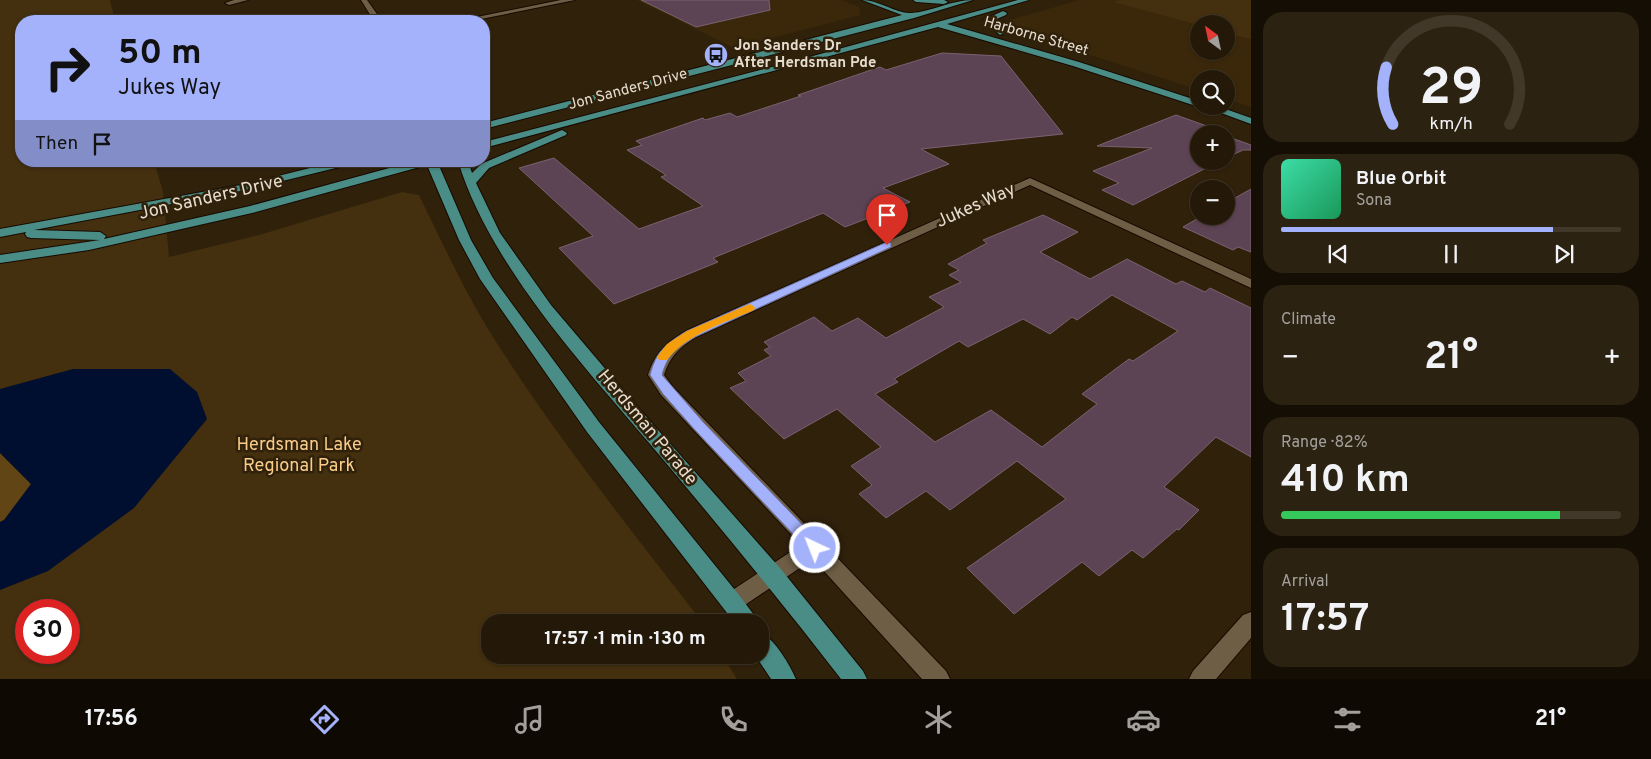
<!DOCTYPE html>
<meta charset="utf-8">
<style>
:root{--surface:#241908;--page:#2c2212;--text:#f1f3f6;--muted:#a3a09c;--line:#413829;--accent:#a4b2fc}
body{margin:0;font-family:Overpass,sans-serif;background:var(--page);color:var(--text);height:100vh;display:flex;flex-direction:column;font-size:19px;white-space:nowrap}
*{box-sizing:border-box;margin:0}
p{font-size:16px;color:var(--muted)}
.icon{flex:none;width:28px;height:28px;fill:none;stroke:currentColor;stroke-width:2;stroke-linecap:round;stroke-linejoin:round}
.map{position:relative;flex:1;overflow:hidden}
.side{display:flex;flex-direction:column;gap:12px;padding:12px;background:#140e04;width:400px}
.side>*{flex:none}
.banner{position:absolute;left:15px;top:15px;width:475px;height:152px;border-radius:20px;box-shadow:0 1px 4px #0004,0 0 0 1px var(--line);background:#a4b2fc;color:#111;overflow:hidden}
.needle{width:32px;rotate:327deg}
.fabs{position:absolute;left:1190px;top:15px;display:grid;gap:10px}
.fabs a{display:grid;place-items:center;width:45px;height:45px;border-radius:50%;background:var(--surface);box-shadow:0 1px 4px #0004,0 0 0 1px var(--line);font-size:25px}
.speed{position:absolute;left:15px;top:599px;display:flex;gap:10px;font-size:25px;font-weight:700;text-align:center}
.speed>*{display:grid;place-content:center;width:65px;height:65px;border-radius:50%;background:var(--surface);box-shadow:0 1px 4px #0004,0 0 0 1px var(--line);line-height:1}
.speed .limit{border:8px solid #d22;background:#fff;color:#111}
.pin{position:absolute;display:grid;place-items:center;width:42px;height:42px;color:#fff;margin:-51px -21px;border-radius:50% 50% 50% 0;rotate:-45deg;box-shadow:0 0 5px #0007}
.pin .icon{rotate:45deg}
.me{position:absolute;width:55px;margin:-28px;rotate:317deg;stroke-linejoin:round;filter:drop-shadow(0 0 4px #0008)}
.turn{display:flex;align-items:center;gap:18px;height:105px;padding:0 20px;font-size:22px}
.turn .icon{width:65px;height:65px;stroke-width:2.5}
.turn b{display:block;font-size:35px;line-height:42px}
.then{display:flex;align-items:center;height:48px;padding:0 20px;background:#0003;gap:10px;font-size:19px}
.big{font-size:38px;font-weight:700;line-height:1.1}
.side .widget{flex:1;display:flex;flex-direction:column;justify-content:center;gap:8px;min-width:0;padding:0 18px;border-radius:20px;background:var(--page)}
.side .dial{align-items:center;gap:0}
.dial svg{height:130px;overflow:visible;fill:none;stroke:var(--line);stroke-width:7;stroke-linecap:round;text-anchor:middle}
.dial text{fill:var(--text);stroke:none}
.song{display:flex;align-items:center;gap:15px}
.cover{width:60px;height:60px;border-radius:8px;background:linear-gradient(135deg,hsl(160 70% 55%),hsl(150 70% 35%))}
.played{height:5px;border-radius:2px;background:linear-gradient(90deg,var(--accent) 80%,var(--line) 80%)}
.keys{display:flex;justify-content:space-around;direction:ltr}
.heat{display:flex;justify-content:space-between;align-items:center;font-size:28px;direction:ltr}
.charge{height:8px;border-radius:4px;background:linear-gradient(90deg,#34c759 82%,var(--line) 0)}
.trip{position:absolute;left:481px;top:614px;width:288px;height:50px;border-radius:20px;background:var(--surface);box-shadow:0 1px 4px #0004,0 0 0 1px var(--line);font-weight:700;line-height:50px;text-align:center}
.menu{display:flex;height:80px;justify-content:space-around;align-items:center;background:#0e0a03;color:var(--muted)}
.menu .icon{width:35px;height:35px}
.menu .on{color:var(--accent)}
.menu b{font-size:22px;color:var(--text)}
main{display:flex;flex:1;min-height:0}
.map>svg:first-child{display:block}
.built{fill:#3b280a;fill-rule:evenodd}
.green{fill:#442f0e;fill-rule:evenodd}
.forest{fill:#624515}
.water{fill:#000e30}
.building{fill:#5d4454;stroke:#7b6171;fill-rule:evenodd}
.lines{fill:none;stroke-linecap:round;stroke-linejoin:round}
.minor-casing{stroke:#180a00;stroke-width:2}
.major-casing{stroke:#180a00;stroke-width:2}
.minor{fill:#6f5e46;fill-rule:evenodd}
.major{fill:#498d86;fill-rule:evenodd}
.route{fill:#a4b2fc;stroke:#6b74a4}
.slow{fill:#f59e0b}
.labels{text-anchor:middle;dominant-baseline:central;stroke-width:5;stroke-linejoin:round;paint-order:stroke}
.far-street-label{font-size:15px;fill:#e6ddcf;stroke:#30210b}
.far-poi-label{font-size:15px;font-weight:bold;fill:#e6ddcf;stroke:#30210b;text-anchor:start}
.street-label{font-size:18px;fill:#e6ddcf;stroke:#30210b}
.park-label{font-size:18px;fill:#facc8a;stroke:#30210b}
</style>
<main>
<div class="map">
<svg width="1251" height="679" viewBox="0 0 1251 679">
<rect width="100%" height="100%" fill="#30210b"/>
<g class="built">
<polygon points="637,0 841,0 859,7 860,15 734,48"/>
<path d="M1079 0H1251V107L1226 99V79H1199V90L1006 28 1003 22ZM1199 24H1226V51H1199Z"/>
</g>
<g class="green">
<path d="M0 0H110L115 21H21V161H154L163 192 169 257 259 235 402 192 419 195C441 240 462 286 488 329 552 432 629 527 702 622H490V655H722L737 679H0ZM26 610H69V652H26Z"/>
<polygon points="1120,0 1251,0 1251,39 1226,33 1226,24 1199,24 1199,25 1113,2"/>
</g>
<polygon class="forest" points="0,453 31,484 4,520 0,522"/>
<polygon class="water" points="73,369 170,369 197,392 207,419 134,508 48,571 0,590 0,522 4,520 31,484 0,453 0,389"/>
<g class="building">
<polygon points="641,0 769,0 770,10 696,27"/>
<polygon points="942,53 1001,56 1063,134 921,149 949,164 883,188 910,202 845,227 823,213 713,258 718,262 614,304 559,248 593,236 519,168 554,158 639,229 703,206 661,177 666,175 627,150 642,145 636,141 703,118 705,120 730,113 737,117 801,96 798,95 880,67 886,70"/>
<polygon points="1176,115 1218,130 1214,132 1220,134 1199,134 1199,161 1220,161 1133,205 1102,190 1119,183 1093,171 1152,148 1097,146"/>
<polygon points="1226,136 1251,145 1251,150 1243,150 1226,158"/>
<polygon points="1251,189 1251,252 1238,247 1233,250 1183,227 1202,216 1226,216 1226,203"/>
<path d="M1043 215 1078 232 1040 252 1090 279 1127 259 1176 284 1182 281 1205 292 1210 288 1251 308V457L1216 437 1164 487 1199 510 1179 530 1177 529 1143 558 1132 550 1099 576 1082 562 1014 614 967 568 1066 499 1017 461 950 510 926 491 886 518 859 494 872 485 851 466 881 447 837 409 784 439 730 388 746 381 738 373 771 356 764 350 770 347 764 342 814 317 832 331 858 318 886 338 944 307 929 297 961 282 949 275 959 270 948 264 987 243 983 240ZM1112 295 1178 331 1133 361 1129 359 1082 394 1097 404 1042 447 991 410 935 442 875 394 898 382 894 379 959 341 968 347 1023 319 1050 334 1072 317 1077 320Z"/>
</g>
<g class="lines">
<g class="minor-casing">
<g id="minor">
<polygon points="234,0 248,0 229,5 225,3"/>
<polygon points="361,0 367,0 382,21 374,21"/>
<polygon points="561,0 575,0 471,21 457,21"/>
<path d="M1030 178 1251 279V288L1030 185 696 337C680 347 670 356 664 375L673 387 946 671 950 679H922L813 559 739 609 732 612 725 609 721 602 725 595 801 545 661 395 648 375C655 353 667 342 686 331Z"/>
<polygon points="1251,612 1251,638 1216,679 1189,679 1193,671 1243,615"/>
</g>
</g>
<g class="major-casing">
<g id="major">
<path d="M862 0C879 0 897 14 911 13 931 12 951 0 973 0L914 18 484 129V123L902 15Z"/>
<polygon points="913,0 944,0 948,2 944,4 916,2"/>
<polygon points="1018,0 1029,0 947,24 1079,62 1199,101 1199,106 1201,106 1196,106 1073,66 938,27 484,148 484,142 791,62"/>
<polygon points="1003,11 1007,13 1006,15 992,21 1004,33 1000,35 983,20"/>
<polygon points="1202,106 1217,106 1251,118 1251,124"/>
<path d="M562 130 567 133 566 135 489 168 476 183 500 233 551 305 636 405 780 568 863 671 867 679H841C779 599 715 521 650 444 581 363 489 263 458 161H468L472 173 481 164Z"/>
<polygon points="338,161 357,161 356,163 246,190 34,230 100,232 106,236 104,239 250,206 415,161 437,161 471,240 493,278 599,422 739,595 754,615 757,622 734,622 587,432 480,279 459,240 427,165 252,213 89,250 0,263 0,255 100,240 31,238 27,237 25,234 26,232 0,237 0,229 246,184"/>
<path d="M760 632C774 638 790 665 796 679H771L755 655H760Z"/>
</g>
</g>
<use href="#minor" class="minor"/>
<use href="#major" class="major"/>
</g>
<path class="route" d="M887 242 891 243V247L695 337C677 348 668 353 662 375L704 423 820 543 822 548 820 552 815 554 810 552 695 430 663 394 650 375C656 351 666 344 687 331Z"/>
<path class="slow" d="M750 304 755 307 754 310C724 323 687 334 667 360H659L657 357 667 344 687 331Z"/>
<defs>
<g id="bus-disc" transform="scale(1.25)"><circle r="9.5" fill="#a4b2fc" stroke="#30210b"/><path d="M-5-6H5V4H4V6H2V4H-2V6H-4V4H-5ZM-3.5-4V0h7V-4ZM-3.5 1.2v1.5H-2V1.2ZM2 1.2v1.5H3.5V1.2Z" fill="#111"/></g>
</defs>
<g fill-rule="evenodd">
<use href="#bus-disc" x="716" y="55"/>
</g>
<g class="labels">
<g class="far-street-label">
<text transform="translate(1036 37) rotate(16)">Harborne Street</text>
<text transform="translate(628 90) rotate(-15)">Jon Sanders Drive</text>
</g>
<g class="far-poi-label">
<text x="734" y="46">Jon Sanders Dr<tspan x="734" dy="17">After Herdsman Pde</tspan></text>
</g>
<g class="street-label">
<text transform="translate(211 198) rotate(-13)">Jon Sanders Drive</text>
<text transform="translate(976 206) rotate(-24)">Jukes Way</text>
<text transform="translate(647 428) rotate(50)">Herdsman Parade</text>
</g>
<g class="park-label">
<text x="299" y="445">Herdsman Lake<tspan x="299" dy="21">Regional Park</tspan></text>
</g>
</g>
</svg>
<div class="fabs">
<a><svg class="needle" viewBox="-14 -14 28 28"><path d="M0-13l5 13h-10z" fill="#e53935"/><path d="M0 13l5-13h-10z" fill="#a3a09c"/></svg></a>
<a><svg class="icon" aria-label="search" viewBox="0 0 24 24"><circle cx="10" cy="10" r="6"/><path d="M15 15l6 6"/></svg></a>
<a>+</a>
<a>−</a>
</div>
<div class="speed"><div class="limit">30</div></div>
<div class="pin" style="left:887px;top:245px;background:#d93025"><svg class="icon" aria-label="arrive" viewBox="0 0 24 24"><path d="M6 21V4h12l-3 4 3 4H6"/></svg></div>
<svg class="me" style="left:815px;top:548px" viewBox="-20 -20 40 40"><circle r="17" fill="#a4b2fc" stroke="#fff" stroke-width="3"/><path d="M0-11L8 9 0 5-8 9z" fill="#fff"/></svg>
<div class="trip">17:57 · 1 min · 130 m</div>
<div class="banner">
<div class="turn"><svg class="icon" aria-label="right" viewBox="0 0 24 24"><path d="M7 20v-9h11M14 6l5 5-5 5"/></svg><div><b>50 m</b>Jukes Way</div></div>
<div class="then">Then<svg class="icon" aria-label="arrive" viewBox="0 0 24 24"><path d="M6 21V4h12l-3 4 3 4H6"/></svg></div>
</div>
</div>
<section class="side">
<div class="widget dial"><svg viewBox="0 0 100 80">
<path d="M14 69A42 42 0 1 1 86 69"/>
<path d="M14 69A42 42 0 0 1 10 34" stroke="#a4b2fc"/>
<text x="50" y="56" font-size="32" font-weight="700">29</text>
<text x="50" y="72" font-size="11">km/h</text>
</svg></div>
<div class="widget">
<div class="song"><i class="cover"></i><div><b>Blue Orbit</b><p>Sona</p></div></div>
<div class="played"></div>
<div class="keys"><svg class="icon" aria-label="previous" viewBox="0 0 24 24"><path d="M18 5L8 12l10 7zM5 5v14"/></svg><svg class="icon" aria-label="pause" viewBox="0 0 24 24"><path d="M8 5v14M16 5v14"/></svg><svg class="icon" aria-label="next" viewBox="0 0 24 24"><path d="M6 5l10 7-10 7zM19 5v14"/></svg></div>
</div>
<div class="widget"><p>Climate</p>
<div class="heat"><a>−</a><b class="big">21°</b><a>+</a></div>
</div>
<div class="widget"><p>Range · 82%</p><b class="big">410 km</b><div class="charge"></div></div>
<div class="widget"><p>Arrival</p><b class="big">17:57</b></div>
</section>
</main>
<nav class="menu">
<b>17:56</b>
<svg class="icon on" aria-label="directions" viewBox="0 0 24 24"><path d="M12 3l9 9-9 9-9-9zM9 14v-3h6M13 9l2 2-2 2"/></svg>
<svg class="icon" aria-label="music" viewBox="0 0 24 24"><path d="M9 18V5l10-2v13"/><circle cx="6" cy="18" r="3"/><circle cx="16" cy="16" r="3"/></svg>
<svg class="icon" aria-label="phone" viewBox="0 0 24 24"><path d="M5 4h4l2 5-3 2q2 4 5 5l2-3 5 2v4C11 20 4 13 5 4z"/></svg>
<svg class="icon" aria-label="climate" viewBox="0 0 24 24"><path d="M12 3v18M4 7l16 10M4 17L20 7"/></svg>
<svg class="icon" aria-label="car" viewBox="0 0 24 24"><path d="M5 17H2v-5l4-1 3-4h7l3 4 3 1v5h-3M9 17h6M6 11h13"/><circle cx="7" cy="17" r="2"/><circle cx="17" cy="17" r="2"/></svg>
<svg class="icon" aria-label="filters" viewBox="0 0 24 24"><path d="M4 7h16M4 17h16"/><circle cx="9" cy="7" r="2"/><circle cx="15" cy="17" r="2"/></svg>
<b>21°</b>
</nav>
